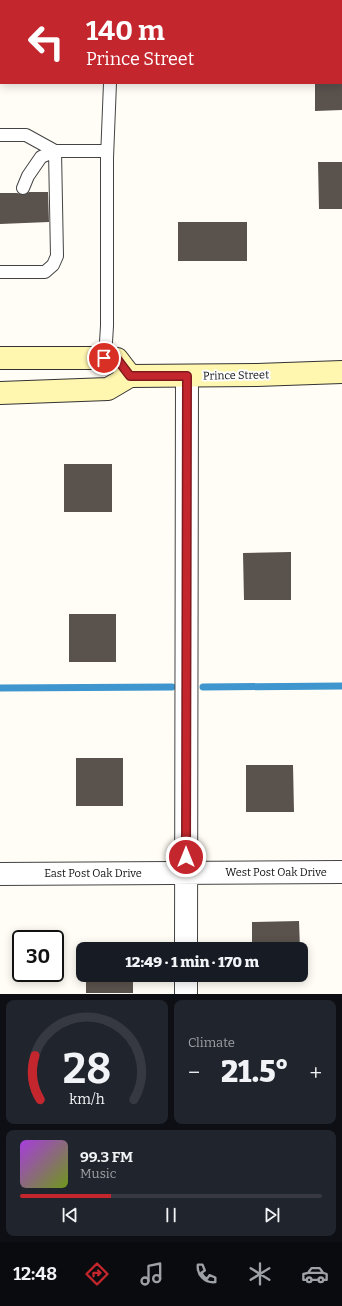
<!DOCTYPE html>
<html lang="en">
<head>
<meta charset="utf-8">
<style>
	body { margin:0; font-family:Bitter,serif; background:#20242c; color:#f1f3f6; height:100vh; display:flex; flex-direction:column; font-size:15px; white-space:nowrap }
	* { box-sizing:border-box; margin:0 }
	p { font-size:13px; color:#9ea1a6 }
	.icon { flex:none; width:22px; height:22px; fill:none; stroke:currentColor; stroke-width:2; stroke-linecap:round; stroke-linejoin:round }
	.map { position:relative; height:994px; overflow:hidden }
	.sheet { display:flex; flex-direction:column; gap:6px; padding:6px; background:#0d0f14; flex:1 }
	.sheet>* { flex:none }
	.guide { position:absolute; left:0px; top:0px; width:342px; height:84px; box-shadow:0 2px 10px #0003; background:#c4262e; color:#fff; overflow:hidden }
	.speed { position:absolute; left:12px; top:930px; display:flex; gap:8px; font-size:20px; font-weight:700; text-align:center }
	.speed>* { display:grid; place-content:center; width:52px; height:52px; border-radius:50%; background:#171b24; box-shadow:0 2px 10px #0003; line-height:1 }
	.speed .limit { border:2px solid #111; border-radius:6px; background:#fff; color:#111 }
	.pin { position:absolute; display:grid; place-items:center; width:34px; height:34px; color:#fff; margin:-17px; border:2px solid #fff; border-radius:50%; box-shadow:0 1px 4px #0007 }
	.me { position:absolute; width:44px; margin:-22px; rotate:0deg; stroke-linejoin:round; filter:drop-shadow(0 0 3px #0008) }
	.turn { display:flex; align-items:center; gap:14px; height:84px; padding:0 20px; font-size:18px }
	.turn .icon { width:52px; height:52px; stroke-width:2.5 }
	.turn b { display:block; font-size:28px; line-height:34px }
	.big { font-size:30px; font-weight:800; line-height:1.1 }
	.sheet .widget { flex:1; display:flex; flex-direction:column; justify-content:center; gap:6px; min-width:0; padding:0 14px; border-radius:8px; background:#20242c }
	.sheet .dial { align-items:center; gap:0 }
	.dial svg { height:104px; overflow:visible; fill:none; stroke:#363941; stroke-width:7; stroke-linecap:round; text-anchor:middle }
	.dial text { fill:#f1f3f6; stroke:none }
	.song { display:flex; align-items:center; gap:12px }
	.cover { width:48px; height:48px; border-radius:6px; background:linear-gradient(135deg,hsl(280 70% 55%),hsl(80 70% 35%)) }
	.played { height:4px; border-radius:2px; background:linear-gradient(90deg,#c4262e 30%,#363941 30%) }
	.keys { display:flex; justify-content:space-around; direction:ltr }
	.heat { display:flex; justify-content:space-between; align-items:center; font-size:22px; direction:ltr }
	.sheet .tiles { flex:1; display:grid; gap:6px; grid-template-columns:1fr 1fr }
	.widget:last-child { grid-column:span 2 }
	.trip { position:absolute; left:76px; top:942px; width:232px; height:40px; border-radius:8px; background:#171b24; box-shadow:0 2px 10px #0003; font-weight:800; line-height:40px; text-align:center }
	.dock { display:flex; height:64px; justify-content:space-around; align-items:center; background:#090b0e; color:#9ea1a6 }
	.dock .icon { width:28px; height:28px }
	.dock .on { color:#c4262e }
	.dock b { font-size:18px; color:#f1f3f6 }
	.map>svg:first-child { display:block }
	.lines { fill:none; stroke-linecap:round; stroke-linejoin:round }
	.stream { stroke:#3f96cf; stroke-width:7 }
	.building { fill:#5a524d }
	.lane-casing { stroke:#444; stroke-width:14 }
	.street-casing { stroke:#444; stroke-width:24 }
	.secondary-casing { stroke:#333; stroke-width:24 }
	.lane { stroke:#fff; stroke-width:12 }
	.street { stroke:#fff; stroke-width:22 }
	.secondary { stroke:#fff6b0; stroke-width:22 }
	.route-casing { stroke:#7f191e; stroke-width:10 }
	.route { stroke:#c4262e; stroke-width:7 }
	.labels { text-anchor:middle; stroke-width:4; stroke-linejoin:round; paint-order:stroke }
	.street-label { font-size:11px; fill:#111; stroke:#fff }
</style>
</head>
<body>
<div class="map">
<svg width="342" height="994" viewBox="0 0 342 994">
	<rect width="100%" height="100%" fill="#fffdf5"/>
	<g class="lines">
		<path class="stream" d="M203,687L342,686
			M0,688L172,687"/>
	</g>
	<path class="building" d="M315,83H342V110L315,111Z
		M318,162H342V209H319Z
		M29,192H48L49,222L0,224V193H17L24,195Z
		M178,222H247V261H178Z
		M64,464H112V512H64Z
		M291,552V600H244L243,553Z
		M69,614H116V662H69Z
		M76,758H123V806H76Z
		M246,765H293L294,812H246Z
		M299,921L300,949H252V922Z
		M86,945H133V949H86Z
		M86,975H133V993H86Z"/>
	<g class="lines">
		<defs>
			<path id="lane" d="M127,1V0
				M0,53H1
				M0,135H26L55,151
				M23,188L28,176L41,157L55,151H107
				M0,272H45L53,265L57,256L55,151
				M105,358L107,326V158L110,83"/>
			<path id="street" d="M0,874L342,872
				M186,949L187,376
				M186,975V994"/>
			<path id="secondary" d="M0,358H105L117,359L130,376
				M0,393L108,389L130,376L257,375L342,372"/>
		</defs>
		<use href="#lane" class="lane-casing"/>
		<use href="#street" class="street-casing"/>
		<use href="#secondary" class="secondary-casing"/>
		<use href="#lane" class="lane"/>
		<use href="#street" class="street"/>
		<use href="#secondary" class="secondary"/>
	</g>
	<g class="lines">
		<defs>
			<path id="route" d="M104,358L117,359L130,376H187L186,857"/>
		</defs>
		<use href="#route" class="route-casing"/>
		<use href="#route" class="route"/>
	</g>
	<g class="labels">
		<g class="street-label">
			<text transform="translate(236 375) rotate(-1)" y="4">Prince Street</text>
			<text x="276" y="876">West Post Oak Drive</text>
			<text x="93" y="877">East Post Oak Drive</text>
		</g>
	</g>
</svg>
<div class="speed"><div class="limit">30</div></div>
<div class="pin" style="left:104px;top:358px;background:#d93025"><svg class="icon" aria-label="arrive" viewBox="0 0 24 24"><path d="M6 21V4h12l-3 4 3 4H6"/></svg></div>
<svg class="me" style="left:186px;top:857px" viewBox="-20 -20 40 40"><circle r="17" fill="#c4262e" stroke="#fff" stroke-width="3"/><path d="M0-11L8 9 0 5-8 9z" fill="#fff"/></svg>
<div class="trip">12:49 · 1 min · 170 m</div>
<div class="guide">
<div class="turn"><svg class="icon" aria-label="left" viewBox="0 0 24 24"><path d="M17 20v-9H6M10 6l-5 5 5 5"/></svg><div><b>140 m</b>Prince Street</div></div>
</div>
</div>
<section class="sheet">
<div class="tiles">
<div class="widget dial"><svg viewBox="0 0 100 80">
<path d="M14 69A42 42 0 1 1 86 69"/>
<path d="M14 69A42 42 0 0 1 10 35" stroke="#c4262e"/>
<text x="50" y="56" font-size="32" font-weight="700">28</text>
<text x="50" y="72" font-size="11">km/h</text>
</svg></div>
<div class="widget"><p>Climate</p>
<div class="heat"><a>−</a><b class="big">21.5°</b><a>+</a></div>
</div>
<div class="widget">
<div class="song"><i class="cover"></i><div><b>99.3 FM</b><p>Music</p></div></div>
<div class="played"></div>
<div class="keys"><svg class="icon" aria-label="previous" viewBox="0 0 24 24"><path d="M18 5L8 12l10 7zM5 5v14"/></svg><svg class="icon" aria-label="pause" viewBox="0 0 24 24"><path d="M8 5v14M16 5v14"/></svg><svg class="icon" aria-label="next" viewBox="0 0 24 24"><path d="M6 5l10 7-10 7zM19 5v14"/></svg></div>
</div>
</div>
</section>
<nav class="dock">
<b>12:48</b>
<svg class="icon on" aria-label="directions" viewBox="0 0 24 24"><path d="M12 3l9 9-9 9-9-9zM9 14v-3h6M13 9l2 2-2 2"/></svg>
<svg class="icon" aria-label="music" viewBox="0 0 24 24"><path d="M9 18V5l10-2v13"/><circle cx="6" cy="18" r="3"/><circle cx="16" cy="16" r="3"/></svg>
<svg class="icon" aria-label="phone" viewBox="0 0 24 24"><path d="M5 4h4l2 5-3 2q2 4 5 5l2-3 5 2v4C11 20 4 13 5 4z"/></svg>
<svg class="icon" aria-label="climate" viewBox="0 0 24 24"><path d="M12 3v18M4 7l16 10M4 17L20 7"/></svg>
<svg class="icon" aria-label="car" viewBox="0 0 24 24"><path d="M5 17H2v-5l4-1 3-4h7l3 4 3 1v5h-3M9 17h6M6 11h13"/><circle cx="7" cy="17" r="2"/><circle cx="17" cy="17" r="2"/></svg>
</nav>
</body>
</html>
